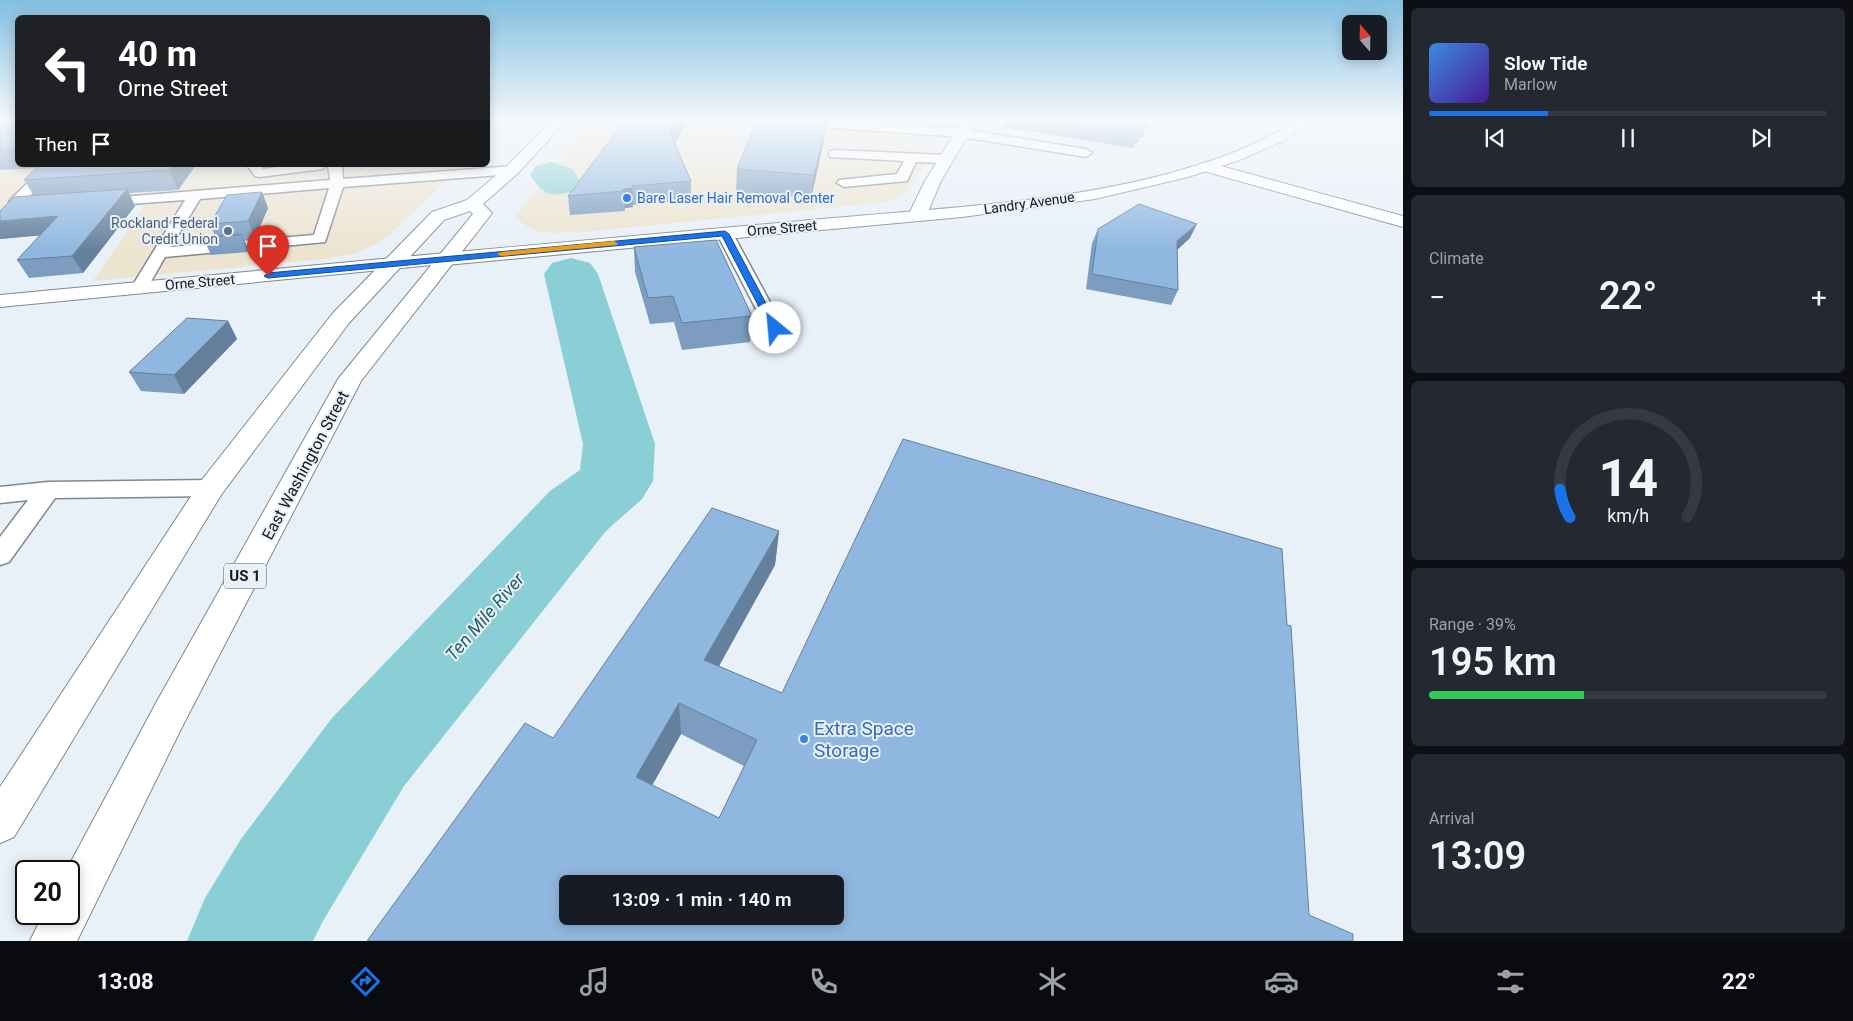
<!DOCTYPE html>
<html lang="en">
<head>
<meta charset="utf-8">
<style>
	body { margin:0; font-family:Roboto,sans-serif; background:#242831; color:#f1f3f6; height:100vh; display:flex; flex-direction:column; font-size:19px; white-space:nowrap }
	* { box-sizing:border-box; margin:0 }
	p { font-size:16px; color:#9ea1a6 }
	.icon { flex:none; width:28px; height:28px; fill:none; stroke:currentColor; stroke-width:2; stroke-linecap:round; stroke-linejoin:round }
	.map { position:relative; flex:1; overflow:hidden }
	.panel { display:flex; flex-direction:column; gap:8px; padding:8px; background:#0d0f14; width:450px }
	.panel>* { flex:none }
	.guide { position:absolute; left:15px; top:15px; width:475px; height:152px; border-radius:8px; box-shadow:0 2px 12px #0003; background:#202124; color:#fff; overflow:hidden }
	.needle { width:32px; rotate:340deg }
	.tools { position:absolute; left:1342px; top:15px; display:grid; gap:10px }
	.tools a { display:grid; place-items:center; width:45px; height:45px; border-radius:8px; background:#171b24; box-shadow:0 2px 12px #0003; font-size:25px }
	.speed { position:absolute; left:15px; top:860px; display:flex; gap:10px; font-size:25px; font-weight:700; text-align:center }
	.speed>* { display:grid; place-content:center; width:65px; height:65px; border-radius:50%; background:#171b24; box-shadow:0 2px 12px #0003; line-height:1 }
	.speed .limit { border:2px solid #111; border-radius:8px; background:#fff; color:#111 }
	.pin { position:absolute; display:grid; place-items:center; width:42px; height:42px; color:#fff; margin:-51px -21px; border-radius:50% 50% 50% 0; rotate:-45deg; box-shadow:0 0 5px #0007 }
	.pin .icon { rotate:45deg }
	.me { position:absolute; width:55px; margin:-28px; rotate:332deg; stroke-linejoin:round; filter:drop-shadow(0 0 4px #0008) }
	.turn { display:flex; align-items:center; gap:18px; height:105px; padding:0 20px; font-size:22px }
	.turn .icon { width:65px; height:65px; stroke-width:2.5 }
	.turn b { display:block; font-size:35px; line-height:42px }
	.then { display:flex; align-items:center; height:48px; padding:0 20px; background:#0003; gap:10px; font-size:19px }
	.big { font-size:38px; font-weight:600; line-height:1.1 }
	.panel .tile { flex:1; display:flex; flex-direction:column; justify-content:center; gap:8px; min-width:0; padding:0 18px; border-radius:8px; background:#242831 }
	.panel .dial { align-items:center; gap:0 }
	.dial svg { height:130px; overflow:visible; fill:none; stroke:#363941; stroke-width:7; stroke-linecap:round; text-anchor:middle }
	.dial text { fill:#f1f3f6; stroke:none }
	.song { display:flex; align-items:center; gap:15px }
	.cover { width:60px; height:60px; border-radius:8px; background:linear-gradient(135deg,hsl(210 70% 55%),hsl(260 70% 35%)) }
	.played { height:5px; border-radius:2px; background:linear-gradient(90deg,#1a73e8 30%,#363941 30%) }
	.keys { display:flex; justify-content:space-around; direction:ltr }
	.heat { display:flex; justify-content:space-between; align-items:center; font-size:28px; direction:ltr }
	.charge { height:8px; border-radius:4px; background:linear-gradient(90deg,#34c759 39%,#363941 0) }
	.trip { position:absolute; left:559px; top:875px; width:285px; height:50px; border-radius:8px; background:#171b24; box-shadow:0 2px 12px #0003; font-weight:600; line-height:50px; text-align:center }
	.tab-bar { display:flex; height:80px; justify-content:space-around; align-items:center; background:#090b0e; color:#9ea1a6 }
	.tab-bar .icon { width:35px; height:35px }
	.tab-bar .selected { color:#1a73e8 }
	.tab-bar b { font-size:22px; color:#f1f3f6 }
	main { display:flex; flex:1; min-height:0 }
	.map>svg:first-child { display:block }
	.commercial { fill:#ede4cf }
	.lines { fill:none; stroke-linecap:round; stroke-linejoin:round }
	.river { fill:#89cfd5; fill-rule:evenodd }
	.service-casing { stroke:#81888f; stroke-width:3 }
	.minor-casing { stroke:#81888f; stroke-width:2 }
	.tertiary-casing { stroke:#81888f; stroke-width:2 }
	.primary-casing { stroke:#81888f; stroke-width:2 }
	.service { fill:#fff; fill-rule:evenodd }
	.minor { fill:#fff; fill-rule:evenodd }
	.tertiary { fill:#fff; fill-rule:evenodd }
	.primary { fill:#fff; fill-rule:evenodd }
	.wall { fill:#7c9dc0; fill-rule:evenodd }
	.shaded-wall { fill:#65809c }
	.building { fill:#90b7df; stroke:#65809c; fill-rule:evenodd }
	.route { fill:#1a73e8; stroke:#114b97 }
	.slow { fill:#f59e0b }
	.shop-dot { fill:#3f7fe0; stroke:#e8f0f8; stroke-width:2 }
	.service-dot { fill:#5c6f8a; stroke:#e8f0f8; stroke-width:2 }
	.labels { text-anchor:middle; stroke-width:4; stroke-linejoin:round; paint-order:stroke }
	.far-shop-label { font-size:14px; fill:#366cbe; stroke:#e8f0f8; text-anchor:start }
	.far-street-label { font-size:14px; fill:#15181b; stroke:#e8f0f8 }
	.far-service-label { font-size:14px; fill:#4e5e75; stroke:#e8f0f8; text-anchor:end }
	.shield { fill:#e8f0f8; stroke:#54595d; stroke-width:1 }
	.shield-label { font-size:15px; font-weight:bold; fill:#15181b }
	.street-label { font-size:16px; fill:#15181b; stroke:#e8f0f8 }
	.water-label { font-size:18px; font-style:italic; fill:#256065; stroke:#e8f0f8 }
	.near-shop-label { font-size:19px; fill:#366cbe; stroke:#e8f0f8; text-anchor:start }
</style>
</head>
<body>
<main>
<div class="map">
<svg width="1403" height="941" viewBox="0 0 1403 941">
	<rect width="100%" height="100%" fill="#e8f0f8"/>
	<path class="commercial" d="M593,120H954L907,190L899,196L888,202L583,232L550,233L537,231L523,224L515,216Z
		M17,156L18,165H464L390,234L378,243L356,253L325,259L93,281L145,205L0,216V172Z"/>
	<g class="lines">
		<path class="river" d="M552,162L573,169L580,182L574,191C549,198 544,195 530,175L536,166Z
			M571,258L590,263L598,274L655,444L653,481L642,499L606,531L404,786L323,921L313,941H187L205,898L241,839L332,718L550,491L580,470L583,444L544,274L552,263Z"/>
		<defs>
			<path id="service" d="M773,120H822L962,129L1086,149L1092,153L1086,157L962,137L779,124Z
				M835,150L946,155L952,159L946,163L916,162L907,181L844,187L837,183L839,180L897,174L904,161L830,157L829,154L830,151Z
				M46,165H60L25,201L28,203L42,204L44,207L42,210C29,213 18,213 9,202L11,199Z
				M247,165H261L263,169L291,165H342L343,179L512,166L519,170L512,174L343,187L325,242L165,257L145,292H133L131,288L185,200L102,206L97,205L95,202L97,199L330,180L328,165L322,169L260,177L255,176ZM329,188L314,235L171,247L200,199Z
				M725,229L730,231L733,234L784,328L781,332L775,333L769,332L766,328L717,234L720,231Z
				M211,480L219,482L223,488L219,494L211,496L55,498L9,562L0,565V537L28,500L0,503V487L48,482Z"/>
			<path id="minor" d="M963,120H977L941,181L926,216L923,220L917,221L911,220L908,216L925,181Z
				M1206,162L1403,216V227L1200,170L1198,167L1200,164Z
				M446,253L453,255L456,259L453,263L0,307V295Z"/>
			<path id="tertiary" d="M1298,120H1314L1283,141L1237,161L1188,177L1095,199L962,217L446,265L439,263L436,259L439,255L446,253C575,241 704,230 833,218C976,205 1175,198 1298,120Z"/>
			<path id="primary" d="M552,120H567L518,173L483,204L492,213L489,217L361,381L182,727L77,941H30L43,914H69V871H66L156,703L338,379L473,214L470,211L444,220L349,323L221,495L14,837L0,843V787L201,481L333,313L432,212L467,200L506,167Z"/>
		</defs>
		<use href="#service" class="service-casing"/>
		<use href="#minor" class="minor-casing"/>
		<use href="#tertiary" class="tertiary-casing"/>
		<use href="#primary" class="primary-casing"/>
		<use href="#service" class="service"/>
		<use href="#minor" class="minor"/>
		<use href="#tertiary" class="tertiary"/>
		<use href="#primary" class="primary"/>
	</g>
	<path class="wall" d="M0,120H18V165H196L178,190L129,193L135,206L83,273L29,278L17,260L40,235L0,239V211L34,196L24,180L37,168L0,170Z
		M1005,120H1149L1142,138L1140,137L1138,143H1135L1133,148L1003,127Z
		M675,143L691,181V200L633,205V207L625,208V211L570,215L568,196Z
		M823,145L811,198L736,192L737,169Z
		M262,192L268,208L255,238L244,239L249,251L248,252L211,255L203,237L215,236L210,224Z
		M1098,229L1190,238L1177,250L1178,290L1171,305L1086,289L1092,243Z
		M634,247L752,316L750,342L682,350L674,322L650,324L635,272Z
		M228,321L237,339L184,394L141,391L129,372Z
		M779,531L775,565L719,666L782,693L1287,625L367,941L553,738ZM681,734L744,766L719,818L652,785Z"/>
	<path class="shaded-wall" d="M678,120H689L671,150L670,133Z
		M826,124L823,145L811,198L814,175Z
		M173,165H196L178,190L169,170Z
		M632,188L633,207L625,208L623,189Z
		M127,189L135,206L83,273L72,256Z
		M262,192L268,208L255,238L248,221Z
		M58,216L68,233L0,239V221Z
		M1197,224L1190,238L1170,256L1177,241Z
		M241,234L249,251L248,252L241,235Z
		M228,321L237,339L184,394L174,375Z
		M779,531L775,565L704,693V660Z
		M679,703L681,734L640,807L636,777Z"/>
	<path class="building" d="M0,120H18V149L0,150Z
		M625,120H678L670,133L691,181L632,186V188L623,189V191L568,196Z
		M757,120L826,124L814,175L737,169Z
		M1027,120H1149L1147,127L1143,126L1142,132L1138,131L1137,136Z
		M40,165H173L169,170L24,180Z
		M127,189L72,256L17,260L58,216L0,221V211L14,197Z
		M262,192L248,221L210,224L227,195Z
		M1139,204L1197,224L1177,241L1178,290L1092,274L1098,229Z
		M241,234V235L203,237Z
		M716,240L752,316L682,323L673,296L648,298L634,247Z
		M187,318L228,321L174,375L129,372Z
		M903,439L1282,549L1287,625L1291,626L1309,915L1353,934V941H367L525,723L553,738L712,508L779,531L704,660L782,693ZM679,703L757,740L719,818L636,777ZM568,884H835V916H568Z"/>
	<linearGradient id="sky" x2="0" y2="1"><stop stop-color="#82bfe0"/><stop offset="0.48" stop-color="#f5f8fc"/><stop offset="1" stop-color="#f5f8fc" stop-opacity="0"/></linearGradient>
	<rect width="1403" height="251" fill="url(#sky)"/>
	<path class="route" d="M725,231L729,234L779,328L778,330H771L770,328L722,236L268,278L264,276L268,273Z"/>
	<path class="slow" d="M614,241L618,244L616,245L501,256L497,254L501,252Z"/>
	<g class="shop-dot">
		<circle cx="627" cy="198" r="5"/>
		<circle cx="804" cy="739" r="5"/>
	</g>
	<circle class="service-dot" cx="228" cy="231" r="5"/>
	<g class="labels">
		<g class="far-shop-label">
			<text x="637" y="203">Bare Laser Hair Removal Center</text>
		</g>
		<g class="far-street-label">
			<text transform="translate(1029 203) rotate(-8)" y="5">Landry Avenue</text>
			<text transform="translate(782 228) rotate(-5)" y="5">Orne Street</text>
			<text transform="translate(200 282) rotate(-5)" y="5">Orne Street</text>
		</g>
		<g class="far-service-label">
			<text x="218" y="228">Rockland Federal<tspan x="218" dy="16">Credit Union</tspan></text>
		</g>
		<rect class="shield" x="224" y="563.5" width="42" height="25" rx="4"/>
		<g class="shield-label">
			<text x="245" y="581">US 1</text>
		</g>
		<g class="street-label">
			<text transform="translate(305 465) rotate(-62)" y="6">East Washington Street</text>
		</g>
		<g class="water-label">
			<text transform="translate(485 617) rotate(-49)" y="6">Ten Mile River</text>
		</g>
		<g class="near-shop-label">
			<text x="814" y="735">Extra Space<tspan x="814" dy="22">Storage</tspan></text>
		</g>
	</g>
</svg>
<div class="tools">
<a><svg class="needle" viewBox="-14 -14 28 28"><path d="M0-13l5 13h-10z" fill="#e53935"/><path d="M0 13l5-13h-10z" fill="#9ea1a6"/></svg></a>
</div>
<div class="speed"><div class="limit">20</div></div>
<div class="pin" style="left:268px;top:276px;background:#d93025"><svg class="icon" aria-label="arrive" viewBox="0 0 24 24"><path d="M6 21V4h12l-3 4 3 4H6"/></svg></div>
<svg class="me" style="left:775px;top:328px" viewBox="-20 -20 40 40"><circle r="19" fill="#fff"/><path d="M0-13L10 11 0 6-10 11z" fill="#1a73e8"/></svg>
<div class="trip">13:09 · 1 min · 140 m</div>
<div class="guide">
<div class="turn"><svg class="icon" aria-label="left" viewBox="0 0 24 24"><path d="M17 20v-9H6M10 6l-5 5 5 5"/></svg><div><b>40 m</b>Orne Street</div></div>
<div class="then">Then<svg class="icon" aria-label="arrive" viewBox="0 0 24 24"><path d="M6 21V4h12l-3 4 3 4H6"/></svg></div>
</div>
</div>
<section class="panel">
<div class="tile">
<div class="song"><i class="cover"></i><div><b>Slow Tide</b><p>Marlow</p></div></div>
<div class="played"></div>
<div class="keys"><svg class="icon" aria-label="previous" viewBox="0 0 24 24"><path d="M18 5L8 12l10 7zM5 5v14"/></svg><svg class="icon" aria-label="pause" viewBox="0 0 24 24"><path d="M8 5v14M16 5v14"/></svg><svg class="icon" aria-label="next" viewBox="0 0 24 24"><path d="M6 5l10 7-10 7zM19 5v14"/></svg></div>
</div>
<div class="tile"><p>Climate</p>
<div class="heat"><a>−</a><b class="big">22°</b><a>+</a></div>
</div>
<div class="tile dial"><svg viewBox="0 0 100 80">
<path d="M14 69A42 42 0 1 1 86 69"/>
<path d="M14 69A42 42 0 0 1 8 52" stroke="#1a73e8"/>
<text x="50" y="56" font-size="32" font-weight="700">14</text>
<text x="50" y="72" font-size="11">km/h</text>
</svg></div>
<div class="tile"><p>Range · 39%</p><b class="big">195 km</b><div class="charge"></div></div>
<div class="tile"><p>Arrival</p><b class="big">13:09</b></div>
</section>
</main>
<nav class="tab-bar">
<b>13:08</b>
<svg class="icon selected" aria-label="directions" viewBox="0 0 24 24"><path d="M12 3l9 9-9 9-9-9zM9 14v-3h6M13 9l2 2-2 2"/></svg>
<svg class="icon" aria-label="music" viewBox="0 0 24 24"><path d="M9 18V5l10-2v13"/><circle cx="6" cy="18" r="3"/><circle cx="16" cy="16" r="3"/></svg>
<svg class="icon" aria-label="phone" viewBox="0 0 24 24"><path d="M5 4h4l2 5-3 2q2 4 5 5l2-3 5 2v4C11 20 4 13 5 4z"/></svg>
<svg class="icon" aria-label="climate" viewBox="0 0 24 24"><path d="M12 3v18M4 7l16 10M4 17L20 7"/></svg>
<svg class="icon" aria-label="car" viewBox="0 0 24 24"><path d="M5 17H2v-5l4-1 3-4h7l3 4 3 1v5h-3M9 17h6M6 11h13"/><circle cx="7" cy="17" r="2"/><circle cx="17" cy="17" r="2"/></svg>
<svg class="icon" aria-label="filters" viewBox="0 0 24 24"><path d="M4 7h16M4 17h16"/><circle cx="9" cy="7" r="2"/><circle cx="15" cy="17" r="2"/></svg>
<b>22°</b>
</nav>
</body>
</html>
